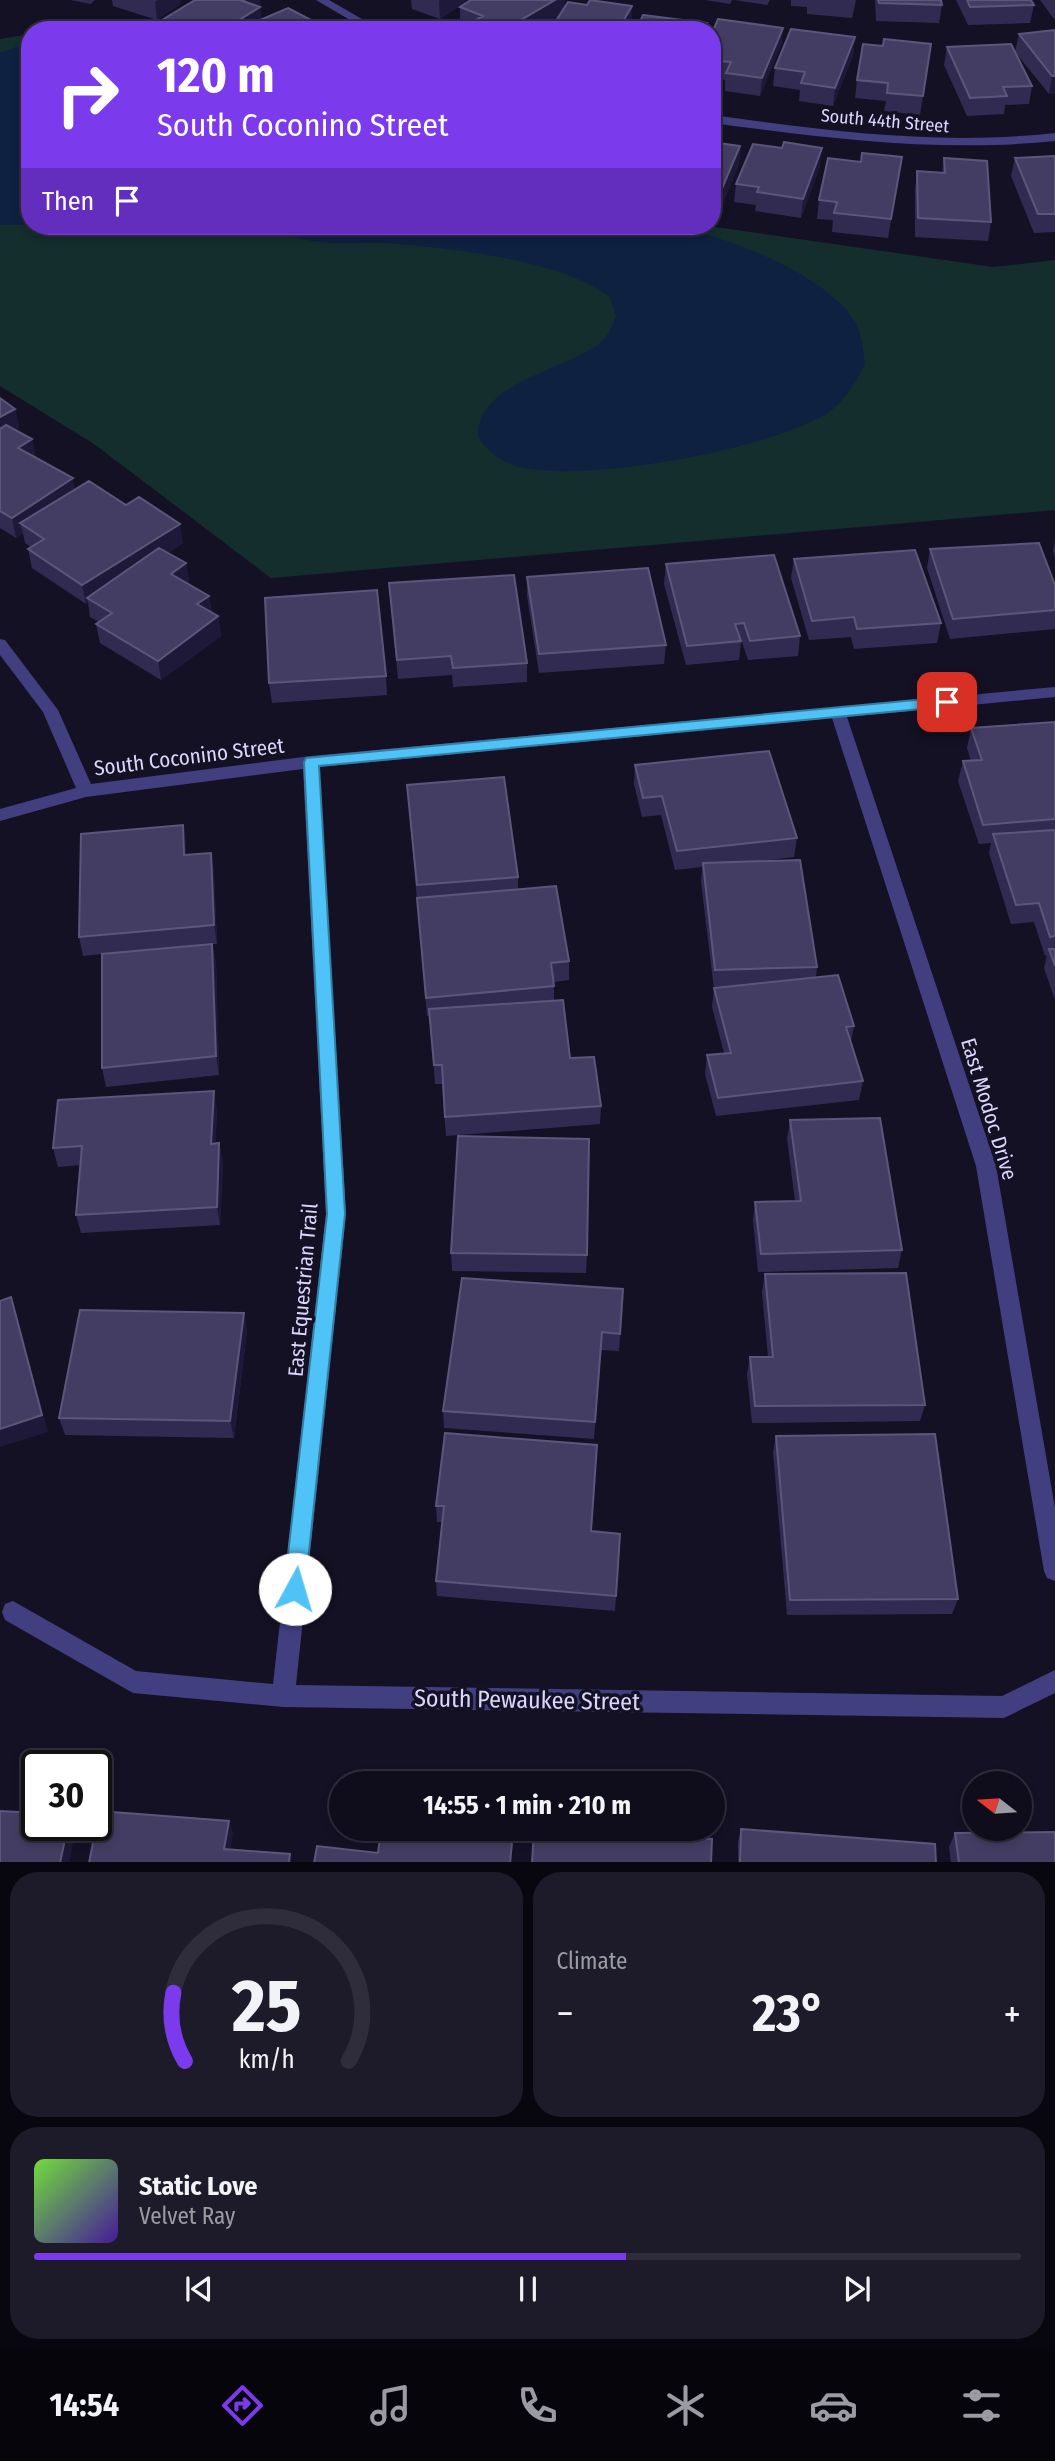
<!DOCTYPE html>
<html lang="en">
<head>
<meta charset="utf-8">
<style>
	body { margin:0; font-family:"Fira Sans Condensed",sans-serif; background:#1d1b29; color:#f1f3f6; height:100vh; display:flex; flex-direction:column; font-size:26px; white-space:nowrap }
	* { box-sizing:border-box; margin:0 }
	p { font-size:23px; color:#9b9ca3 }
	.icon { flex:none; width:38px; height:38px; fill:none; stroke:currentColor; stroke-width:2; stroke-linecap:round; stroke-linejoin:round }
	.map { position:relative; height:1862px; overflow:hidden }
	.sheet { display:flex; flex-direction:column; gap:10px; padding:10px; background:#08070f; flex:1 }
	.sheet>* { flex:none }
	.top-card { position:absolute; left:21px; top:21px; width:700px; height:214px; border-radius:28px; box-shadow:0 4px 10px #0003,0 0 0 2px #2f2d3b; background:#7c3aed; color:#fff; overflow:hidden }
	.needle { width:46px; rotate:287deg }
	.controls { position:absolute; left:962px; top:1771px; display:grid; gap:14px }
	.controls a { display:grid; place-items:center; width:70px; height:70px; border-radius:50%; background:#0f0d1c; box-shadow:0 4px 10px #0003,0 0 0 2px #2f2d3b; font-size:35px }
	.speed { position:absolute; left:21px; top:1750px; display:flex; gap:14px; font-size:35px; font-weight:700; text-align:center }
	.speed>* { display:grid; place-content:center; width:91px; height:91px; border-radius:50%; background:#0f0d1c; box-shadow:0 4px 10px #0003,0 0 0 2px #2f2d3b; line-height:1 }
	.speed .limit { border:4px solid #111; border-radius:10px; background:#fff; color:#111 }
	.pin { position:absolute; display:grid; place-items:center; width:60px; height:60px; color:#fff; margin:-30px; border-radius:14px; box-shadow:0 4px 10px #0006 }
	.me { position:absolute; width:77px; margin:-38px; rotate:6deg; stroke-linejoin:round; filter:drop-shadow(0 0 5px #0008) }
	.turn { display:flex; align-items:center; gap:24px; height:147px; padding:0 21px; font-size:32px }
	.turn .icon { width:91px; height:91px; stroke-width:2.5 }
	.turn b { display:block; font-size:49px; line-height:60px }
	.then { display:flex; align-items:center; height:66px; padding:0 21px; background:#0003; gap:14px; font-size:26px }
	.big { font-size:52px; font-weight:700; line-height:1.1 }
	.sheet .widget { flex:1; display:flex; flex-direction:column; justify-content:center; gap:10px; min-width:0; padding:0 24px; border-radius:28px; background:#1d1b29 }
	.sheet .dial { align-items:center; gap:0 }
	.dial svg { height:182px; overflow:visible; fill:none; stroke:#2f2d3b; stroke-width:7; stroke-linecap:round; text-anchor:middle }
	.dial text { fill:#f1f3f6; stroke:none }
	.song { display:flex; align-items:center; gap:21px }
	.cover { width:84px; height:84px; border-radius:10px; background:linear-gradient(135deg,hsl(100 70% 55%),hsl(260 70% 35%)) }
	.played { height:7px; border-radius:4px; background:linear-gradient(90deg,#7c3aed 60%,#2f2d3b 60%) }
	.keys { display:flex; justify-content:space-around; direction:ltr }
	.heat { display:flex; justify-content:space-between; align-items:center; font-size:38px; direction:ltr }
	.sheet .tiles { flex:1; display:grid; gap:10px; grid-template-columns:1fr 1fr }
	.widget:last-child { grid-column:span 2 }
	.trip { position:absolute; left:329px; top:1771px; width:396px; height:70px; border-radius:35px; background:#0f0d1c; box-shadow:0 4px 10px #0003,0 0 0 2px #2f2d3b; font-weight:700; line-height:70px; text-align:center }
	.tab-bar { display:flex; height:112px; justify-content:space-around; align-items:center; background:#06050b; color:#9b9ca3 }
	.tab-bar .icon { width:49px; height:49px }
	.tab-bar .on { color:#7c3aed }
	.tab-bar b { font-size:32px; color:#f1f3f6 }
	.map>svg:first-child { display:block }
	.green { fill:#142e2d }
	.water { fill:#0e2141 }
	.lines { fill:none; stroke-linecap:round; stroke-linejoin:round }
	.minor { fill:#413f80; fill-rule:evenodd }
	.wall { fill:#322b51 }
	.shaded-wall { fill:#1e1938 }
	.building { fill:#443d63; stroke:#5c567b; stroke-width:2 }
	.route { fill:#4fc3f7; stroke:#337fa1; stroke-width:2 }
	.labels { text-anchor:middle; stroke-width:7; stroke-linejoin:round; paint-order:stroke }
	.far-street-label { font-size:18px; fill:#dbd7fc; stroke:#141125 }
	.street-label { font-size:21px; fill:#dbd7fc; stroke:#141125 }
	.near-street-label { font-size:24px; fill:#dbd7fc; stroke:#141125 }
</style>
</head>
<body>
<div class="map">
<svg width="1055" height="1863" viewBox="0 0 1055 1863">
	<rect width="100%" height="100%" fill="#141125"/>
	<path class="green" d="M30,34V226H709L993,267L1055,260V510L271,578L94,444L0,386V39Z"/>
	<path class="water" d="M30,42V225H0V53Z
		M258,226H674C726,237 827,274 855,322C862,334 863,350 865,364C855,383 845,402 826,414C767,450 586,483 519,467C502,463 486,451 478,436C477,380 572,370 603,340C609,334 613,324 616,316L609,296C559,259 448,248 385,243C367,242 349,244 332,243C307,242 281,234 258,226Z"/>
	<g class="lines">
		<path class="minor" d="M316,0H329L381,30H367Z
			M712,115C827,131 939,146 1055,133V141C939,153 827,138 712,123Z
			M0,639L5,640L58,710L91,784L311,756L1055,687V697L847,717L996,1166L1055,1508V1581L1047,1578L1044,1571L976,1166L832,718L319,767L346,1214L296,1685L1002,1696L1055,1670V1693L1004,1718L283,1707L133,1693L5,1620L2,1612L5,1604L13,1601L136,1671L273,1684L326,1214L303,769L86,797L0,821V809L76,788L43,712L0,655Z"/>
	</g>
	<path class="wall" d="M70,0H95L91,4Z
		M112,0H182L180,1V4L157,20L113,6Z
		M195,0H260L261,19L311,28L315,30H163L162,20Z
		M411,0H468L440,19L412,9Z
		M705,0H732L730,4Z
		M734,0H770L767,5Z
		M791,0H856L852,18L807,14V7L791,6Z
		M875,0H941L942,5L939,23L876,21Z
		M956,0H1031L1034,5L1030,23L968,25Z
		M1040,0H1055V19H1054Z
		M587,5L632,6V23L560,15L535,30H472L460,24V7L565,6Z
		M783,28L781,45L760,96L725,91V80L712,78V33Z
		M1055,30V93L1049,94L1015,52L1019,34Z
		M855,37L853,55L833,106L799,101L800,90L773,86L775,68Z
		M931,44L920,115L884,111L886,101L855,98L857,80L883,46Z
		M947,47L1032,86L1029,104L1005,105L1004,114L967,116L944,65Z
		M712,142L740,146L739,164L720,210L712,209Z
		M1055,156V232L1034,233L1011,176L1015,158Z
		M944,158L991,222L988,241L915,237V190L917,171L942,173Z
		M820,166L801,218L755,211L756,205L734,202L736,184Z
		M899,175L888,238L832,232L833,220L817,219L819,200Z
		M0,398L15,409L19,428L15,430L32,439L36,458L75,490L183,543L168,553L186,563L189,582L188,583L209,596L212,613L218,616L221,636L161,680L100,643L96,624L99,622L90,617L88,603L86,604L32,568L28,549L31,547L25,543L23,533L16,538L0,528Z
		M1055,541V558L1053,551Z
		M930,549L1055,585V629L950,639L927,568Z
		M794,559L941,623L937,643L854,649L851,637L809,640L791,578Z
		M666,564L800,636L798,656L748,660L742,642H741L739,660L686,665L664,584Z
		M527,577L666,645L664,664L539,673L527,596Z
		M389,583L527,663V682L453,687L452,675L398,679Z
		M386,676L387,695L272,703L269,683Z
		M1055,722V1000L1044,968L1047,955L1045,956L1034,922L1011,924L989,853L991,843L979,844L958,781L963,761H971L967,748L971,728Z
		M635,765L797,838L794,857L753,862L817,967L816,977L854,1026L851,1042L863,1081L859,1100L716,1116L705,1074L707,1055L724,1053L712,1007L714,989L701,882L702,867L675,870L661,815L642,817L634,784Z
		M407,785L518,877V889L569,961V980L554,982V1000L570,1058L601,1106L600,1124L446,1136L442,1084H435L430,1016H427Z
		M183,825L186,844V855L211,853L214,872L217,944H212L216,962L219,1075L106,1087L102,1068V954L83,956L79,937Z
		M217,1110L215,1144L219,1143L223,1162L220,1225L81,1233L76,1215L80,1165L58,1167L53,1148Z
		M790,1120L902,1250L898,1268L758,1272L753,1220L755,1202L795,1201L787,1139Z
		M451,1253L587,1255L586,1273L452,1271Z
		M765,1274L925,1405L920,1421L752,1423L747,1374L750,1357H768L762,1292Z
		M623,1289L619,1351L601,1350L594,1439L444,1428L443,1411Z
		M244,1313L247,1331L234,1438L65,1435L59,1418Z
		M445,1433L591,1531L616,1596L615,1611L437,1596L436,1581L443,1522H437L436,1506Z
		M776,1436L958,1599L952,1614L787,1615L773,1452Z
		M741,1829L936,1863H738V1842Z
		M955,1833L1055,1863H951L949,1847Z"/>
	<path class="shaded-wall" d="M158,0H182L180,1V4L157,20L155,2Z
		M245,0H260L262,25L253,30H223Z
		M440,0H468L440,19L439,1Z
		M555,0H565V12L535,30H504Z
		M632,6V23L628,30H618Z
		M311,20L312,30L302,23Z
		M783,28L781,45L760,96L762,78Z
		M855,37L853,55L833,106L835,88Z
		M1052,76H1055V93L1049,94Z
		M740,146L739,164L720,210L721,191Z
		M822,148L820,166L801,218L803,199Z
		M15,409L19,428L0,438V417Z
		M32,439L36,458L18,448Z
		M73,478L76,497L20,523L23,533L16,538L12,518Z
		M180,524L183,543L92,601L87,598L88,603L86,604L82,585Z
		M186,563L189,582L174,593L171,574Z
		M209,596L212,615L197,604Z
		M218,616L221,636L161,680L158,661Z
		M183,825L186,844L187,874L184,855Z
		M211,853L214,872L217,944L214,925Z
		M212,944L216,962L219,1075L216,1056Z
		M214,1091L217,1110L215,1162L211,1144Z
		M219,1143L223,1162L220,1225L217,1207Z
		M11,1297L17,1315L48,1432L0,1447V1429Z
		M244,1313L247,1331L234,1438L230,1421Z
		M229,1821L233,1834L228,1862L224,1849Z
		M68,1825H75L76,1828L69,1863H60Z
		M513,1832V1846L511,1863H510Z"/>
	<path class="building" d="M195,0H245L243,1L260,7L223,30H189L162,20Z
		M471,0H555L504,30H492L472,22L483,16L460,7Z
		M590,0L632,6L618,30H550L568,2L587,5Z
		M878,0H941L942,5L879,3Z
		M967,0H1031L1034,5L970,7Z
		M288,8L311,20L302,23L315,30H237Z
		M643,15L707,23L704,30H636Z
		M718,19L783,28L762,78L726,73L731,62L712,60V33Z
		M791,29L855,37L835,88L801,83L805,72L775,68Z
		M1055,30V76H1052L1019,34Z
		M884,39L931,44L923,96L887,93L888,83L857,80L863,44L883,46Z
		M1011,44L1032,86L1003,87L1007,96L970,98L947,47Z
		M712,142L740,146L721,191L712,190Z
		M784,142L822,148L803,199L757,192L759,187L736,184L753,144L782,148Z
		M862,153L902,157L891,219L834,213L837,202L819,200L828,158L861,162Z
		M1055,156V214H1038L1015,158Z
		M944,158L987,161L991,222L918,218L917,171L945,173Z
		M0,398L15,409L0,417Z
		M6,425L32,439L18,448L73,478L12,518L0,511V429Z
		M89,481L126,505L139,497L180,524L82,585L28,549L44,539L20,523Z
		M1039,543L1055,585V610L953,619L930,549Z
		M159,548L186,563L171,574L209,596L197,604L218,616L158,661L96,624L112,613L87,598Z
		M915,550L941,623L857,629L854,617L812,621L794,559Z
		M774,555L800,636L750,641L744,623L735,624L741,641L687,646L666,564Z
		M648,568L666,645L539,654L527,577Z
		M514,575L527,663L453,668L451,656L397,660L389,583Z
		M377,590L386,676L269,683L265,598Z
		M1055,722V819L983,825L963,761L982,760L971,728Z
		M769,751L797,838L677,851L662,796L643,798L635,765Z
		M504,777L518,877L417,885L407,785Z
		M183,825L184,855L211,853L214,925L79,937L81,834Z
		M1055,830V936L1050,937L1039,903L1016,905L993,834Z
		M800,860L817,967L715,970L703,863Z
		M556,886L569,961L551,963L554,986L426,998L417,898Z
		M212,944L216,1056L102,1068V954Z
		M1049,949H1055V966Z
		M838,975L854,1026L846,1027L863,1081L718,1098L707,1055L731,1053L714,988Z
		M563,1000L570,1058L594,1057L601,1106L445,1117L442,1065H434L429,1009Z
		M214,1091L211,1144L219,1143L217,1207L76,1215L82,1146L53,1148L58,1100Z
		M880,1118L902,1250L761,1254L755,1202L801,1201L790,1120Z
		M458,1136L589,1139L587,1255L451,1253Z
		M906,1273L925,1405L755,1406L750,1357H773L765,1274Z
		M462,1278L623,1289L620,1334L602,1332L595,1422L443,1411Z
		M11,1297L42,1415L0,1429V1301Z
		M80,1310L244,1313L230,1421L59,1418Z
		M445,1433L597,1445L591,1531L620,1534L616,1596L436,1581L444,1506H436Z
		M935,1434L958,1599L790,1600L776,1436Z
		M0,1811L37,1813V1825H68L60,1863H0Z
		M99,1811L229,1821L224,1849L290,1854L289,1863H89Z
		M381,1829H479L513,1832L510,1863H314L317,1846L378,1853Z
		M534,1829H578L712,1839L711,1863H532Z
		M741,1829L935,1844L936,1863H740Z
		M1055,1832V1863H959L955,1833Z"/>
	<path class="route" d="M947,697L952,699L954,702L952,706L319,766L345,1214L305,1589L302,1595L295,1598L287,1595L284,1589L327,1214L304,762L306,758Z"/>
	<g class="labels">
		<g class="far-street-label">
			<text transform="translate(885 121) rotate(5)" y="6">South 44th Street</text>
		</g>
		<g class="street-label">
			<text transform="translate(189 757) rotate(-7)" y="7">South Coconino Street</text>
			<text transform="translate(989 1109) rotate(73)" y="7">East Modoc Drive</text>
			<text transform="translate(303 1290) rotate(-85)" y="7">East Equestrian Trail</text>
		</g>
		<g class="near-street-label">
			<text transform="translate(527 1700) rotate(1)" y="8">South Pewaukee Street</text>
		</g>
	</g>
</svg>
<div class="controls">
<a><svg class="needle" viewBox="-14 -14 28 28"><path d="M0-13l5 13h-10z" fill="#e53935"/><path d="M0 13l5-13h-10z" fill="#9b9ca3"/></svg></a>
</div>
<div class="speed"><div class="limit">30</div></div>
<div class="pin" style="left:947px;top:702px;background:#d93025"><svg class="icon" aria-label="arrive" viewBox="0 0 24 24"><path d="M6 21V4h12l-3 4 3 4H6"/></svg></div>
<svg class="me" style="left:295px;top:1589px" viewBox="-20 -20 40 40"><circle r="19" fill="#fff"/><path d="M0-13L10 11 0 6-10 11z" fill="#4fc3f7"/></svg>
<div class="trip">14:55 · 1 min · 210 m</div>
<div class="top-card">
<div class="turn"><svg class="icon" aria-label="right" viewBox="0 0 24 24"><path d="M7 20v-9h11M14 6l5 5-5 5"/></svg><div><b>120 m</b>South Coconino Street</div></div>
<div class="then">Then<svg class="icon" aria-label="arrive" viewBox="0 0 24 24"><path d="M6 21V4h12l-3 4 3 4H6"/></svg></div>
</div>
</div>
<section class="sheet">
<div class="tiles">
<div class="widget dial"><svg viewBox="0 0 100 80">
<path d="M14 69A42 42 0 1 1 86 69"/>
<path d="M14 69A42 42 0 0 1 9 39" stroke="#7c3aed"/>
<text x="50" y="56" font-size="32" font-weight="700">25</text>
<text x="50" y="72" font-size="11">km/h</text>
</svg></div>
<div class="widget"><p>Climate</p>
<div class="heat"><a>−</a><b class="big">23°</b><a>+</a></div>
</div>
<div class="widget">
<div class="song"><i class="cover"></i><div><b>Static Love</b><p>Velvet Ray</p></div></div>
<div class="played"></div>
<div class="keys"><svg class="icon" aria-label="previous" viewBox="0 0 24 24"><path d="M18 5L8 12l10 7zM5 5v14"/></svg><svg class="icon" aria-label="pause" viewBox="0 0 24 24"><path d="M8 5v14M16 5v14"/></svg><svg class="icon" aria-label="next" viewBox="0 0 24 24"><path d="M6 5l10 7-10 7zM19 5v14"/></svg></div>
</div>
</div>
</section>
<nav class="tab-bar">
<b>14:54</b>
<svg class="icon on" aria-label="directions" viewBox="0 0 24 24"><path d="M12 3l9 9-9 9-9-9zM9 14v-3h6M13 9l2 2-2 2"/></svg>
<svg class="icon" aria-label="music" viewBox="0 0 24 24"><path d="M9 18V5l10-2v13"/><circle cx="6" cy="18" r="3"/><circle cx="16" cy="16" r="3"/></svg>
<svg class="icon" aria-label="phone" viewBox="0 0 24 24"><path d="M5 4h4l2 5-3 2q2 4 5 5l2-3 5 2v4C11 20 4 13 5 4z"/></svg>
<svg class="icon" aria-label="climate" viewBox="0 0 24 24"><path d="M12 3v18M4 7l16 10M4 17L20 7"/></svg>
<svg class="icon" aria-label="car" viewBox="0 0 24 24"><path d="M5 17H2v-5l4-1 3-4h7l3 4 3 1v5h-3M9 17h6M6 11h13"/><circle cx="7" cy="17" r="2"/><circle cx="17" cy="17" r="2"/></svg>
<svg class="icon" aria-label="filters" viewBox="0 0 24 24"><path d="M4 7h16M4 17h16"/><circle cx="9" cy="7" r="2"/><circle cx="15" cy="17" r="2"/></svg>
</nav>
</body>
</html>
